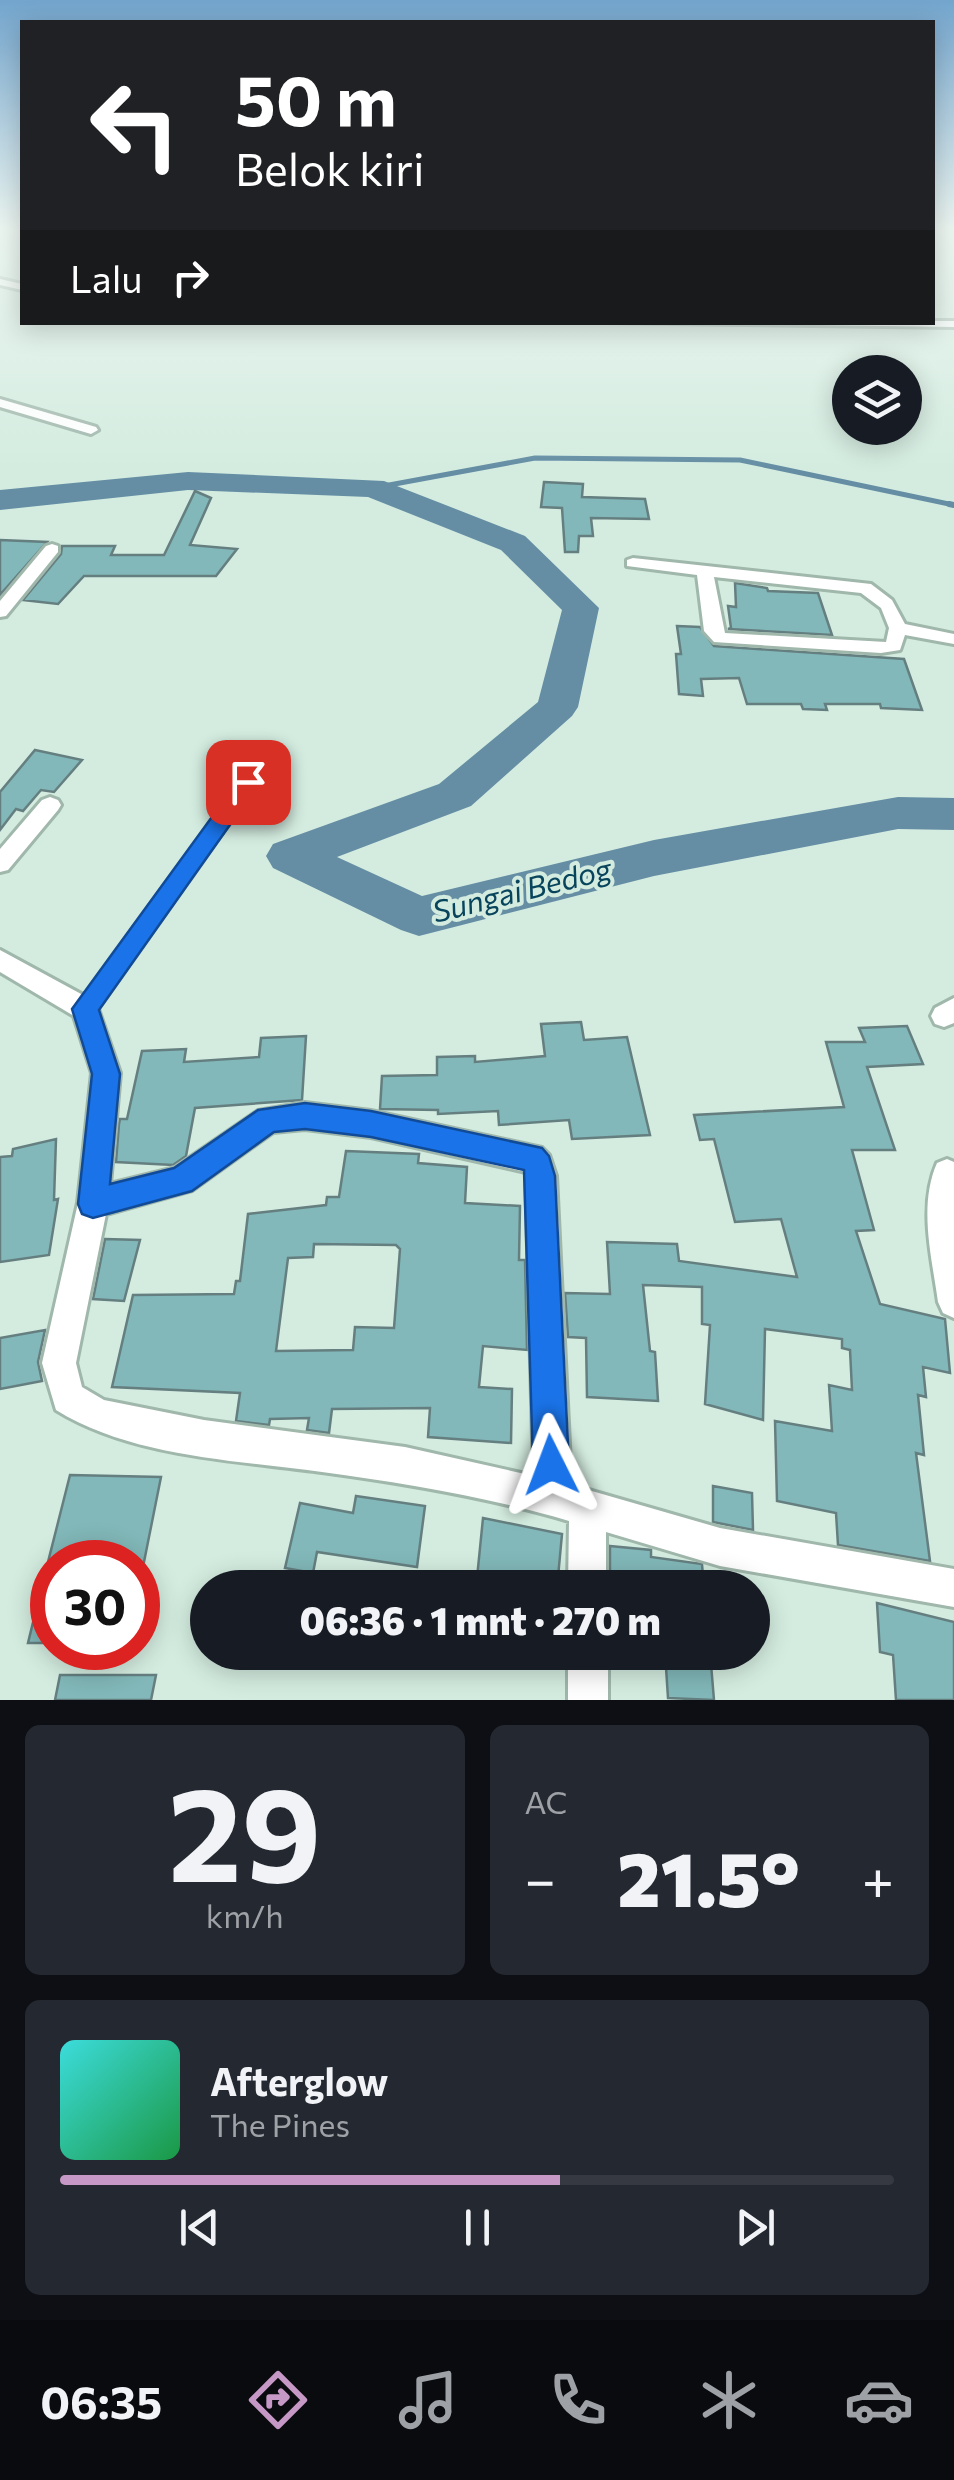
<!DOCTYPE html>
<html lang="id">
<head>
<meta charset="utf-8">
<style>
	body { margin:0; font-family:Commissioner,sans-serif; background:#242831; color:#f1f3f6; height:100vh; display:flex; flex-direction:column; font-size:38px; white-space:nowrap }
	* { box-sizing:border-box; margin:0 }
	p { font-size:32px; color:#9ea1a6 }
	.icon { flex:none; width:55px; height:55px; fill:none; stroke:currentColor; stroke-width:2; stroke-linecap:round; stroke-linejoin:round }
	.map { position:relative; height:1700px; overflow:hidden }
	.drawer { display:flex; flex-direction:column; gap:25px; padding:25px; background:#0d0f14; flex:1 }
	.drawer>* { flex:none }
	.banner { position:absolute; left:20px; top:20px; width:915px; height:305px; border-radius:0px; box-shadow:0 5px 25px #0003; background:#202124; color:#fff; overflow:hidden }
	.fabs { position:absolute; left:832px; top:355px; display:grid; gap:20px }
	.fabs a { display:grid; place-items:center; width:90px; height:90px; border-radius:50%; background:#171b24; box-shadow:0 5px 25px #0003; font-size:50px }
	.speed { position:absolute; left:30px; top:1540px; display:flex; gap:20px; font-size:50px; font-weight:700; text-align:center }
	.speed>* { display:grid; place-content:center; width:130px; height:130px; border-radius:50%; background:#171b24; box-shadow:0 5px 25px #0003; line-height:1 }
	.speed .limit { border:15px solid #d22; background:#fff; color:#111 }
	.pin { position:absolute; display:grid; place-items:center; width:85px; height:85px; color:#fff; margin:-42px; border-radius:20px; box-shadow:0 5px 15px #0006 }
	.me { position:absolute; width:110px; margin:-55px; rotate:357deg; stroke-linejoin:round; filter:drop-shadow(0 0 8px #0008) }
	.turn { display:flex; align-items:center; gap:35px; height:210px; padding:0 50px; font-size:45px }
	.turn .icon { width:130px; height:130px; stroke-width:2.5 }
	.turn b { display:block; font-size:70px; line-height:85px }
	.then { display:flex; align-items:center; height:95px; padding:0 50px; background:#0003; gap:20px; font-size:38px }
	.big { font-size:75px; font-weight:800; line-height:1.1 }
	.drawer .card { flex:1; display:flex; flex-direction:column; justify-content:center; gap:15px; min-width:0; padding:0 35px; border-radius:15px; background:#242831 }
	.drawer .dial { align-items:center; gap:0 }
	.dial b { font-size:130px; line-height:1 }
	.song { display:flex; align-items:center; gap:30px }
	.cover { width:120px; height:120px; border-radius:15px; background:linear-gradient(135deg,hsl(180 70% 55%),hsl(140 70% 35%)) }
	.played { height:10px; border-radius:5px; background:linear-gradient(90deg,#c698c6 60%,#363941 60%) }
	.keys { display:flex; justify-content:space-around; direction:ltr }
	.heat { display:flex; justify-content:space-between; align-items:center; font-size:55px; direction:ltr }
	.drawer .tiles { flex:1; display:grid; gap:25px; grid-template-columns:1fr 1fr }
	.card:last-child { grid-column:span 2 }
	.trip { position:absolute; left:190px; top:1570px; width:580px; height:100px; border-radius:50px; background:#171b24; box-shadow:0 5px 25px #0003; font-weight:800; line-height:100px; text-align:center }
	.dock { display:flex; height:160px; justify-content:space-around; align-items:center; background:#090b0e; color:#9ea1a6 }
	.dock .icon { width:70px; height:70px }
	.dock .current { color:#c698c6 }
	.dock b { font-size:45px; color:#f1f3f6 }
	.map>svg:first-child { display:block }
	.lines { fill:none; stroke-linecap:round; stroke-linejoin:round }
	.stream-far1 { stroke:#658ea4; stroke-width:5 }
	.stream { stroke:#658ea4; stroke-width:6 }
	.river { fill:#658ea4; fill-rule:evenodd }
	.building { fill:#82b8b9; stroke:#657f80; stroke-width:2.5; fill-rule:evenodd }
	.lane-far1-casing { stroke:#a0b7ac; stroke-width:16 }
	.lane-casing { stroke:#a0b7ac; stroke-width:19 }
	.street-casing { stroke:#a0b7ac; stroke-width:6 }
	.lane-far1 { stroke:#fff; stroke-width:11 }
	.lane { stroke:#fff; stroke-width:14 }
	.street { fill:#fff; fill-rule:evenodd }
	.route { fill:#1a73e8; stroke:#114b97; stroke-width:2.5 }
	.labels { text-anchor:middle; stroke-width:8; stroke-linejoin:round; paint-order:stroke }
	.water-label { font-size:30px; font-style:italic; fill:#08445b; stroke:#d4ece0 }
</style>
</head>
<body>
<div class="map">
<svg width="954" height="1700" viewBox="0 0 954 1700">
	<rect width="100%" height="100%" fill="#d4ece0"/>
	<g class="lines">
		<path class="stream-far1" d="M373,488L535,458L740,460L954,505"/>
		<path class="stream" d="M949,504L954,505"/>
		<path class="river" d="M188,472L384,481L525,536L599,608L578,707L572,716L471,806L337,857L422,896L654,840L898,797L954,798V830L898,829L654,876L419,936L401,930L273,868L266,856L273,844L439,784L538,702L562,610L501,550L368,497L188,490L0,510V490Z"/>
	</g>
	<path class="building" d="M544,482L583,484L582,497L645,499L649,519L591,518L593,536H579L578,552H565L562,508L541,507Z
		M195,491L211,498L190,545L237,549L216,576H84L58,604L23,600L61,554L62,546H115L111,555H164Z
		M0,540L47,542L0,595Z
		M735,583L767,588L768,591L818,593L832,635L728,629L731,628L728,606L736,607Z
		M677,626L700,627L714,646L904,659L922,710L881,708L880,704H825L827,710L803,709L801,704H747L739,678L701,679L703,696L679,694L676,654H681Z
		M35,750L82,760L54,792L41,790L23,811L16,809L0,830V792Z
		M581,1022L584,1040L627,1037L650,1135L572,1139L569,1120L499,1125L498,1111L438,1114V1110L380,1109L382,1076L437,1075V1057L475,1056V1062L545,1056L541,1024Z
		M907,1026L923,1064L867,1067L895,1150H852L874,1230L856,1231L880,1304L945,1319L950,1373L923,1367L926,1397L918,1395L924,1455L916,1453L930,1561L838,1545L836,1513L777,1501L775,1421L832,1431L829,1385L852,1390L850,1350L842,1348V1339L765,1329L763,1420L705,1404L710,1325L702,1324V1287L643,1285L650,1351L655,1352L658,1401L587,1397L586,1338L568,1337L565,1293L610,1294L607,1242L677,1244L679,1261L797,1277L781,1219L735,1222L714,1139L700,1140L694,1115L844,1107L826,1042H865L859,1028Z
		M306,1036L302,1100L195,1108L186,1156L173,1165L116,1162L119,1124L120,1119H127L142,1051L186,1049L184,1062L259,1057L261,1038Z
		M56,1139L54,1200L58,1199L49,1255L0,1262V1157L12,1156L13,1149Z
		M346,1151L419,1154L418,1163L467,1167L465,1203L520,1206L519,1260H525L527,1350L483,1346L479,1387L512,1389L511,1443L428,1437L430,1408L332,1409L329,1433L307,1430L309,1418L270,1419L269,1425L236,1421L240,1393L112,1387L133,1295L234,1294L236,1281H240L248,1214L326,1205L327,1197H339ZM314,1244L396,1245L400,1249L394,1328L355,1327L353,1350L276,1351L288,1258L313,1257Z
		M105,1239L140,1240L124,1301L93,1299Z
		M45,1330L38,1362L42,1381L0,1389V1338Z
		M70,1475L161,1477L144,1562H48Z
		M713,1486L752,1493L753,1530L713,1522Z
		M356,1496L425,1506L417,1567L317,1552L313,1573L285,1568L300,1503L353,1513Z
		M483,1518L562,1534L557,1588H476Z
		M610,1546L651,1550V1557L702,1564L704,1588H610Z
		M45,1573L52,1574V1643H28Z
		M877,1603L954,1622V1700H896L893,1655L880,1652Z
		M665,1652H710L714,1700L668,1698Z
		M60,1675H156L151,1700H55Z"/>
	<g class="lines">
		<defs>
			<path id="lane-far1" d="M122,959L232,811L248,783"/>
			<path id="lane" d="M85,1009L124,956"/>
			<path id="street" d="M0,279L22,284V290L0,285Z
				M932,321H954V327L604,322Z
				M0,399L96,427L98,430L91,434L0,407Z
				M52,544L58,546V552L6,616L0,617V601L46,546Z
				M633,558L871,584L892,600L905,624L954,634V644L905,635L900,650L881,653L714,642L704,631L697,575L627,566V560ZM714,577L861,593L881,608L889,628L886,642L725,633Z
				M50,797L58,800L61,805L58,810L8,870L0,872V849L42,800Z
				M0,950L94,1001L98,1009L120,1073L110,1184L175,1168L258,1111L305,1103L371,1111L542,1148L549,1155L556,1176L571,1485L720,1528L954,1569V1607L720,1566L606,1532V1588H568L569,1521C488,1497 404,1483 322,1472C234,1460 132,1457 56,1410L42,1363L78,1203L92,1073L74,1016L0,972ZM305,1129L371,1137L526,1172L534,1476L405,1447L204,1420L104,1400L82,1387L76,1363L106,1214L192,1190L273,1132Z
				M954,998V1023L944,1027L935,1024L931,1016L935,1008Z
				M947,1159L954,1162V1318L943,1313L938,1302C932,1258 918,1206 937,1163Z
				M568,1652H608V1700H568Z"/>
		</defs>
		<use href="#lane-far1" class="lane-far1-casing"/>
		<use href="#lane" class="lane-casing"/>
		<use href="#street" class="street-casing"/>
		<use href="#lane-far1" class="lane-far1"/>
		<use href="#lane" class="lane"/>
		<use href="#street" class="street"/>
	</g>
	<linearGradient id="sky" x2="0" y2="1"><stop stop-color="#73a5cd"/><stop offset="0.49" stop-color="#ecf6f1"/><stop offset="1" stop-color="#ecf6f1" stop-opacity="0"/></linearGradient>
	<rect width="954" height="468" fill="url(#sky)"/>
	<path class="route" d="M248,775L256,777L259,782L256,788L99,1010L120,1074L110,1184L174,1168L258,1110L305,1103L371,1111L542,1148L549,1156L555,1176L569,1465L564,1478L551,1483L538,1478L533,1465L524,1170L371,1137L305,1129L274,1132L192,1191L93,1218L82,1214L78,1204L92,1074L72,1009L241,777Z"/>
	<g class="labels">
		<g class="water-label">
			<text transform="translate(522 891) rotate(-14)" y="10">Sungai Bedog</text>
		</g>
	</g>
</svg>
<div class="fabs">
<a><svg class="icon" aria-label="layers" viewBox="0 0 24 24"><path d="M12 4l9 5-9 5-9-5zM3 14l9 5 9-5"/></svg></a>
</div>
<div class="speed"><div class="limit">30</div></div>
<div class="pin" style="left:248px;top:782px;background:#d93025"><svg class="icon" aria-label="arrive" viewBox="0 0 24 24"><path d="M6 21V4h12l-3 4 3 4H6"/></svg></div>
<svg class="me" style="left:551px;top:1465px" viewBox="-20 -20 40 40"><path d="M0-17L14 15 0 8-14 15z" fill="#1a73e8" stroke="#fff" stroke-width="4"/></svg>
<div class="trip">06:36 · 1 mnt · 270 m</div>
<div class="banner">
<div class="turn"><svg class="icon" aria-label="left" viewBox="0 0 24 24"><path d="M17 20v-9H6M10 6l-5 5 5 5"/></svg><div><b>50 m</b>Belok kiri</div></div>
<div class="then">Lalu<svg class="icon" aria-label="right" viewBox="0 0 24 24"><path d="M7 20v-9h11M14 6l5 5-5 5"/></svg></div>
</div>
</div>
<section class="drawer">
<div class="tiles">
<div class="card dial"><b>29</b><p>km/h</p></div>
<div class="card"><p>AC</p>
<div class="heat"><a>−</a><b class="big">21.5°</b><a>+</a></div>
</div>
<div class="card">
<div class="song"><i class="cover"></i><div><b>Afterglow</b><p>The Pines</p></div></div>
<div class="played"></div>
<div class="keys"><svg class="icon" aria-label="previous" viewBox="0 0 24 24"><path d="M18 5L8 12l10 7zM5 5v14"/></svg><svg class="icon" aria-label="pause" viewBox="0 0 24 24"><path d="M8 5v14M16 5v14"/></svg><svg class="icon" aria-label="next" viewBox="0 0 24 24"><path d="M6 5l10 7-10 7zM19 5v14"/></svg></div>
</div>
</div>
</section>
<nav class="dock">
<b>06:35</b>
<svg class="icon current" aria-label="directions" viewBox="0 0 24 24"><path d="M12 3l9 9-9 9-9-9zM9 14v-3h6M13 9l2 2-2 2"/></svg>
<svg class="icon" aria-label="music" viewBox="0 0 24 24"><path d="M9 18V5l10-2v13"/><circle cx="6" cy="18" r="3"/><circle cx="16" cy="16" r="3"/></svg>
<svg class="icon" aria-label="phone" viewBox="0 0 24 24"><path d="M5 4h4l2 5-3 2q2 4 5 5l2-3 5 2v4C11 20 4 13 5 4z"/></svg>
<svg class="icon" aria-label="climate" viewBox="0 0 24 24"><path d="M12 3v18M4 7l16 10M4 17L20 7"/></svg>
<svg class="icon" aria-label="car" viewBox="0 0 24 24"><path d="M5 17H2v-5l4-1 3-4h7l3 4 3 1v5h-3M9 17h6M6 11h13"/><circle cx="7" cy="17" r="2"/><circle cx="17" cy="17" r="2"/></svg>
</nav>
</body>
</html>
